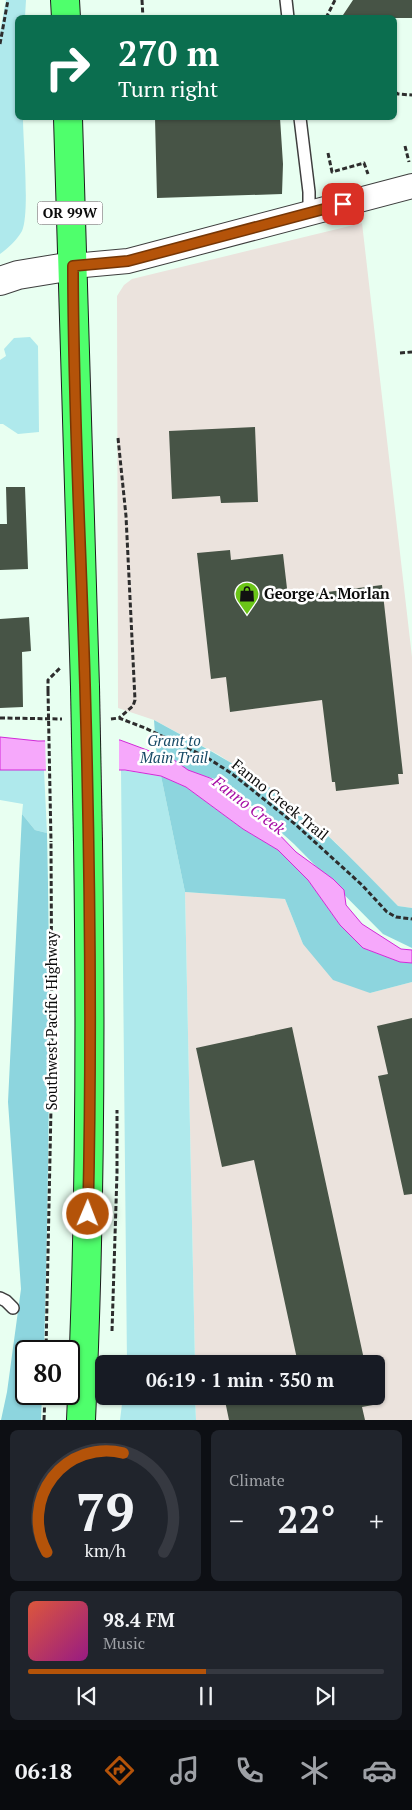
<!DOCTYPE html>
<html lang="en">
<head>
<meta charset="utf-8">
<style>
	body { margin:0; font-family:"PT Serif",serif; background:#20242c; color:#f1f3f6; height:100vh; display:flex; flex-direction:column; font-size:19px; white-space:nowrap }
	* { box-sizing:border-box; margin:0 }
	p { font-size:16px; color:#9ea1a6 }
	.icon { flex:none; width:28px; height:28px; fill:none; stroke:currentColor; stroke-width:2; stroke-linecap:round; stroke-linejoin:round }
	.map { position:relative; height:1420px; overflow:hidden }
	.sheet { display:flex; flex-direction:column; gap:10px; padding:10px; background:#0d0f14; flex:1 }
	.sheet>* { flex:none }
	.guide { position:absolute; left:15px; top:15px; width:382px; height:105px; border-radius:8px; box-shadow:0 1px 4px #0004; background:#0b6e4f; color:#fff; overflow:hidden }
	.speed { position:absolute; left:15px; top:1340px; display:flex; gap:10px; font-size:25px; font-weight:700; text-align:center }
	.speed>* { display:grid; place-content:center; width:65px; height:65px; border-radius:50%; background:#171b24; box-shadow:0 1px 4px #0004; line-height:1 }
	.speed .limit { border:2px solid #111; border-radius:8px; background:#fff; color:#111 }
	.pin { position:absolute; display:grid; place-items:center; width:42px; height:42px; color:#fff; margin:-21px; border-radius:10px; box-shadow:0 2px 8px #0006 }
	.me { position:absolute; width:55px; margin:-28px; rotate:1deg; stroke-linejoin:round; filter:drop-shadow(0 0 4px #0008) }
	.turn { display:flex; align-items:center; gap:18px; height:105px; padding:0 20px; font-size:22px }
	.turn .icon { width:65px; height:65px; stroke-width:2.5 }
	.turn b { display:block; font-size:35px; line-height:42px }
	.big { font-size:38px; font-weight:700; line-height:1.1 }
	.sheet .widget { flex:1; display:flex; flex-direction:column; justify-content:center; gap:8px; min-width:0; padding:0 18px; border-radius:8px; background:#20242c }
	.sheet .dial { align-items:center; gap:0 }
	.dial svg { height:130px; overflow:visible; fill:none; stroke:#363941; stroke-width:7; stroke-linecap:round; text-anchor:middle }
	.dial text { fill:#f1f3f6; stroke:none }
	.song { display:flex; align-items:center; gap:15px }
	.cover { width:60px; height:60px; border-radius:8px; background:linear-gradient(135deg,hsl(10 70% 55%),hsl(310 70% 35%)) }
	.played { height:5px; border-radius:2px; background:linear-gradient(90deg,#b45309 50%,#363941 50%) }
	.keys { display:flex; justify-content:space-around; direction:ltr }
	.heat { display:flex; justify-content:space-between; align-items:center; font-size:28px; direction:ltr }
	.sheet .tiles { flex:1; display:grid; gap:10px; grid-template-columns:1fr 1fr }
	.widget:last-child { grid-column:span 2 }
	.trip { position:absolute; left:95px; top:1355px; width:290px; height:50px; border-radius:8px; background:#171b24; box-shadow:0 1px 4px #0004; font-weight:700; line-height:50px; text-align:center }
	.menu { display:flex; height:80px; justify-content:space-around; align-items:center; background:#090b0e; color:#9ea1a6 }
	.menu .icon { width:35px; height:35px }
	.menu .selected { color:#b45309 }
	.menu b { font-size:22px; color:#f1f3f6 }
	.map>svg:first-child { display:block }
	.industrial { fill:#ebe3dd }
	.green { fill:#afe9ec }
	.forest { fill:#8dd5de }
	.water { fill:#f6a8fb; stroke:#d229d8 }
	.pier { fill:#e8fff1 }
	.building { fill:#475446 }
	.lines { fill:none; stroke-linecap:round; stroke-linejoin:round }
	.service-casing { stroke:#3e3e3e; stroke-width:14 }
	.minor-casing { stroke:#3e3e3e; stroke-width:26 }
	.tertiary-casing { stroke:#3e3e3e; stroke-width:30 }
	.trunk-casing { stroke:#1c1c1c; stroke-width:30 }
	.path { stroke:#2d2d2d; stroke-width:3; stroke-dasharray:5 2.5; stroke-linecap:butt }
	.service { stroke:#fff; stroke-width:11 }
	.minor { stroke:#fff; stroke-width:24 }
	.tertiary { stroke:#fff; stroke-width:28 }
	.trunk { stroke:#4fff6c; stroke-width:28 }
	.trunk-bridge-casing { stroke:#1c1c1c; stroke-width:30; stroke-linecap:butt }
	.path-bridge { stroke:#2d2d2d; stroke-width:3; stroke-dasharray:5 2.5; stroke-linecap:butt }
	.trunk-bridge { stroke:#4fff6c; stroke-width:28 }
	.route-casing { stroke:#753606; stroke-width:12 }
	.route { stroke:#b45309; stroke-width:9 }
	.labels { text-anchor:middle; stroke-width:5; stroke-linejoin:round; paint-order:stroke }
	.shield { fill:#fff; stroke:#545454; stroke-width:1 }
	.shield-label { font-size:14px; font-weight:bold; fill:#0b0b0b }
	.poi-label { font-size:15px; font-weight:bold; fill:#0b0b0b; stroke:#fff; text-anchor:start }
	.park-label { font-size:15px; font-style:italic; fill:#174a66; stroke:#fff }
	.street-label { font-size:15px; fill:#0b0b0b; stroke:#fff }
	.water-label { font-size:16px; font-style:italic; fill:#a50ba4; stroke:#fff }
</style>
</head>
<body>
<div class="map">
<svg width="412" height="1420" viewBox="0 0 412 1420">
	<rect width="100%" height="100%" fill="#e8fff1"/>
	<path class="industrial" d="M362,223L412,657V908L398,906L335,842L287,800L219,755L154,720L118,708L117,296L124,285L132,279Z
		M185,892L285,899L303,944L370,993L412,982V1420H196L195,1396H376V1364H195Z"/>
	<path class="green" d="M6,0H26L25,17L18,18V118H23C23,141 30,213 22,231C17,240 8,248 0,254V32Z
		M30,337L38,346L39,432L18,434L3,424H0V360L6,356L4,349L14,338Z
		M0,770H44L47,833L35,830L22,814L23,804L0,800Z
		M121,770L161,776L185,892L195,1364H127Z
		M123,1396H195L196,1420H120Z"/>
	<path class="forest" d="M154,720C199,745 247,769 288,801C328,833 363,870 398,906L412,908V948L383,934L294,844L225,782L157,762Z
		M161,776L186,787L243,829L278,850L308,880L340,925L363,948L400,962L412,963V982L370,993L333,980L303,944L285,899L185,892Z
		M22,814L35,830L47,833C51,1006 49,1178 44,1351H26V1394H42L41,1420H1L7,1392L21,1289L8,1102Z"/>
	<path class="water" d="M0,737L38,741L120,740L174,760L188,770L210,778L228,788L244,800L258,818L272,827L296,852L333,879L344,890L346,905L362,924L401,949L412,950V963L400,962L363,948L340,925L308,880L278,850L243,829L186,787L161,776L125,770H0Z"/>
	<path class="pier" d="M119,737V773L46,772L45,738Z"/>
	<path class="building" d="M353,0H412V18H341Z
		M155,118H280L283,164L282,194L157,198Z
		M255,427L258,502L221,503L220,496L172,499L169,431Z
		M6,487H25L28,569L0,570V524H7Z
		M230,550L231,560L283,554L288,597L382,585L403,774H398L399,784L336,791L335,782H332L322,700L230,712L226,677L211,679L197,553Z
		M29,617L31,651L22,652L23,707L0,708V619Z
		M412,1018V1194L404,1195L378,1076L388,1074L377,1026Z
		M292,1027L365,1364H272L297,1359L254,1160L222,1167L196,1048Z
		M224,1396H372L373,1405L362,1407L365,1420H229Z"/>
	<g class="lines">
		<defs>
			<path id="service" d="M286,0L288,18
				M300,118L309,192V213
				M0,1298L6,1301L13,1308"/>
			<path id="minor" d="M73,266L128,261L412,186"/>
			<path id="tertiary" d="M0,281L18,275L73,266"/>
			<path id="trunk" d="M65,0L66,18
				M68,118L85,687
				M81,1420C90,1227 91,1035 88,842"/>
		</defs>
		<use href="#service" class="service-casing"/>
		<use href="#minor" class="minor-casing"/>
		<use href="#tertiary" class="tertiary-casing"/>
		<use href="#trunk" class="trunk-casing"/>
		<path class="path" d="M142,0L143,18
			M326,18L335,0
			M0,44L8,0
			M395,92L398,94L412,95
			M405,146L409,162
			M328,153L332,172L364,163L368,174
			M400,353L412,352
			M118,438L126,516L135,700L133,706L119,718
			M48,691V680L60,668
			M0,718L62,719
			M111,719L119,718L145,728L206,757L231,773L295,824L362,885L387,912L396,917L412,919
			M112,1331L117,1173V1110
			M46,1351L52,1059L51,842
			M44,1420L45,1394"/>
		<use href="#service" class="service"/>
		<use href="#minor" class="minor"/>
		<use href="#tertiary" class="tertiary"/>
		<use href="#trunk" class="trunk"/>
		<defs>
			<path id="trunk-bridge" d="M85,687L88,842"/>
		</defs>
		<use href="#trunk-bridge" class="trunk-bridge-casing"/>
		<path class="path-bridge" d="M48,691L51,842"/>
		<use href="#trunk-bridge" class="trunk-bridge"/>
	</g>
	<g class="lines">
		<defs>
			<path id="route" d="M88,1214C92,1038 90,861 85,685C81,546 73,406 73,266L128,261L343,204"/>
		</defs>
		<use href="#route" class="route-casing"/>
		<use href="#route" class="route"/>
	</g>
	<defs>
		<symbol id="shop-pin" viewBox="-11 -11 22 30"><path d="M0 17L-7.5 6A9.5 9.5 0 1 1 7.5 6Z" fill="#6bc518" stroke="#fff"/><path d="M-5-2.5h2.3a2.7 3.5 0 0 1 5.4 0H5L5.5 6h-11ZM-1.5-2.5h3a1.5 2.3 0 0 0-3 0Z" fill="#111"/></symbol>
	</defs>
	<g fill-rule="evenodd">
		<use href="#shop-pin" x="233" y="580" width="28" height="38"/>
	</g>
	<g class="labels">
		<rect class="shield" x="37.5" y="201.5" width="65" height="23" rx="4"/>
		<g class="shield-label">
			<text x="70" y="218">OR 99W</text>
		</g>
		<g class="poi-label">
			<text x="264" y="599">George A. Morlan</text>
		</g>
		<g class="park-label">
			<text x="174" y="746">Grant to<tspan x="174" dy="17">Main Trail</tspan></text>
		</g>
		<g class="street-label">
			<text transform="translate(280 800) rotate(39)" y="5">Fanno Creek Trail</text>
			<text transform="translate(52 1021) rotate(-90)" y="5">Southwest Pacific Highway</text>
		</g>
		<g class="water-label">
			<text transform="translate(249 805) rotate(37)" y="6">Fanno Creek</text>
		</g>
	</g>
</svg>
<div class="speed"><div class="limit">80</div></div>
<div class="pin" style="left:343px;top:204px;background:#d93025"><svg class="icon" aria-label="arrive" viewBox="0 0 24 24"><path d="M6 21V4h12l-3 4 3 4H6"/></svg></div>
<svg class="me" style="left:88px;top:1214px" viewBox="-20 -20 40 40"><circle r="17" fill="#b45309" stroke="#fff" stroke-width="3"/><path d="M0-11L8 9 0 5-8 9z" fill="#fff"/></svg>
<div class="trip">06:19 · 1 min · 350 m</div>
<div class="guide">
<div class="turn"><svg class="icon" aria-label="right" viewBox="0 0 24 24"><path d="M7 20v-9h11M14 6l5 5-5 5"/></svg><div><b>270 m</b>Turn right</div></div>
</div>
</div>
<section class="sheet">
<div class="tiles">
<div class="widget dial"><svg viewBox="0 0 100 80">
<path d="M14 69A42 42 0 1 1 86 69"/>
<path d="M14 69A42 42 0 0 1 61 8" stroke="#b45309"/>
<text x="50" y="56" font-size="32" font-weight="700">79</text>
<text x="50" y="72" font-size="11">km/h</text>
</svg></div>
<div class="widget"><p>Climate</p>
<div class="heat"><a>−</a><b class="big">22°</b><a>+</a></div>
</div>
<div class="widget">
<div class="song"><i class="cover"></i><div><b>98.4 FM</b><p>Music</p></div></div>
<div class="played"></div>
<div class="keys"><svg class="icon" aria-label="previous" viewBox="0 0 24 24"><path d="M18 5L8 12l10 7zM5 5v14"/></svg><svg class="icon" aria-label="pause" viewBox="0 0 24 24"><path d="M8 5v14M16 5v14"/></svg><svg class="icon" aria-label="next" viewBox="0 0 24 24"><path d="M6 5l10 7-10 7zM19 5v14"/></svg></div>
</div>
</div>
</section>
<nav class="menu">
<b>06:18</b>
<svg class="icon selected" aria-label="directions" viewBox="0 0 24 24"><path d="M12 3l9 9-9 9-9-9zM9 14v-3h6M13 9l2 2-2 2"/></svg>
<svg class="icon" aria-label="music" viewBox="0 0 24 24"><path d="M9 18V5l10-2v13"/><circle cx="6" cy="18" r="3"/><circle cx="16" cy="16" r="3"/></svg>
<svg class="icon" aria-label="phone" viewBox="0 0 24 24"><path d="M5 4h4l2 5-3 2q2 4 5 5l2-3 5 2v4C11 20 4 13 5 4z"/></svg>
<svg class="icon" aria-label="climate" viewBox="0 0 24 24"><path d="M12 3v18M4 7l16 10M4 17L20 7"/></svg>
<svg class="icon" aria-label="car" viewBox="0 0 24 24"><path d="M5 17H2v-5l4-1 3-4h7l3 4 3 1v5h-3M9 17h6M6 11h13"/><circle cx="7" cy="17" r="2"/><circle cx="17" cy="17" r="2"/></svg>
</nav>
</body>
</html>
